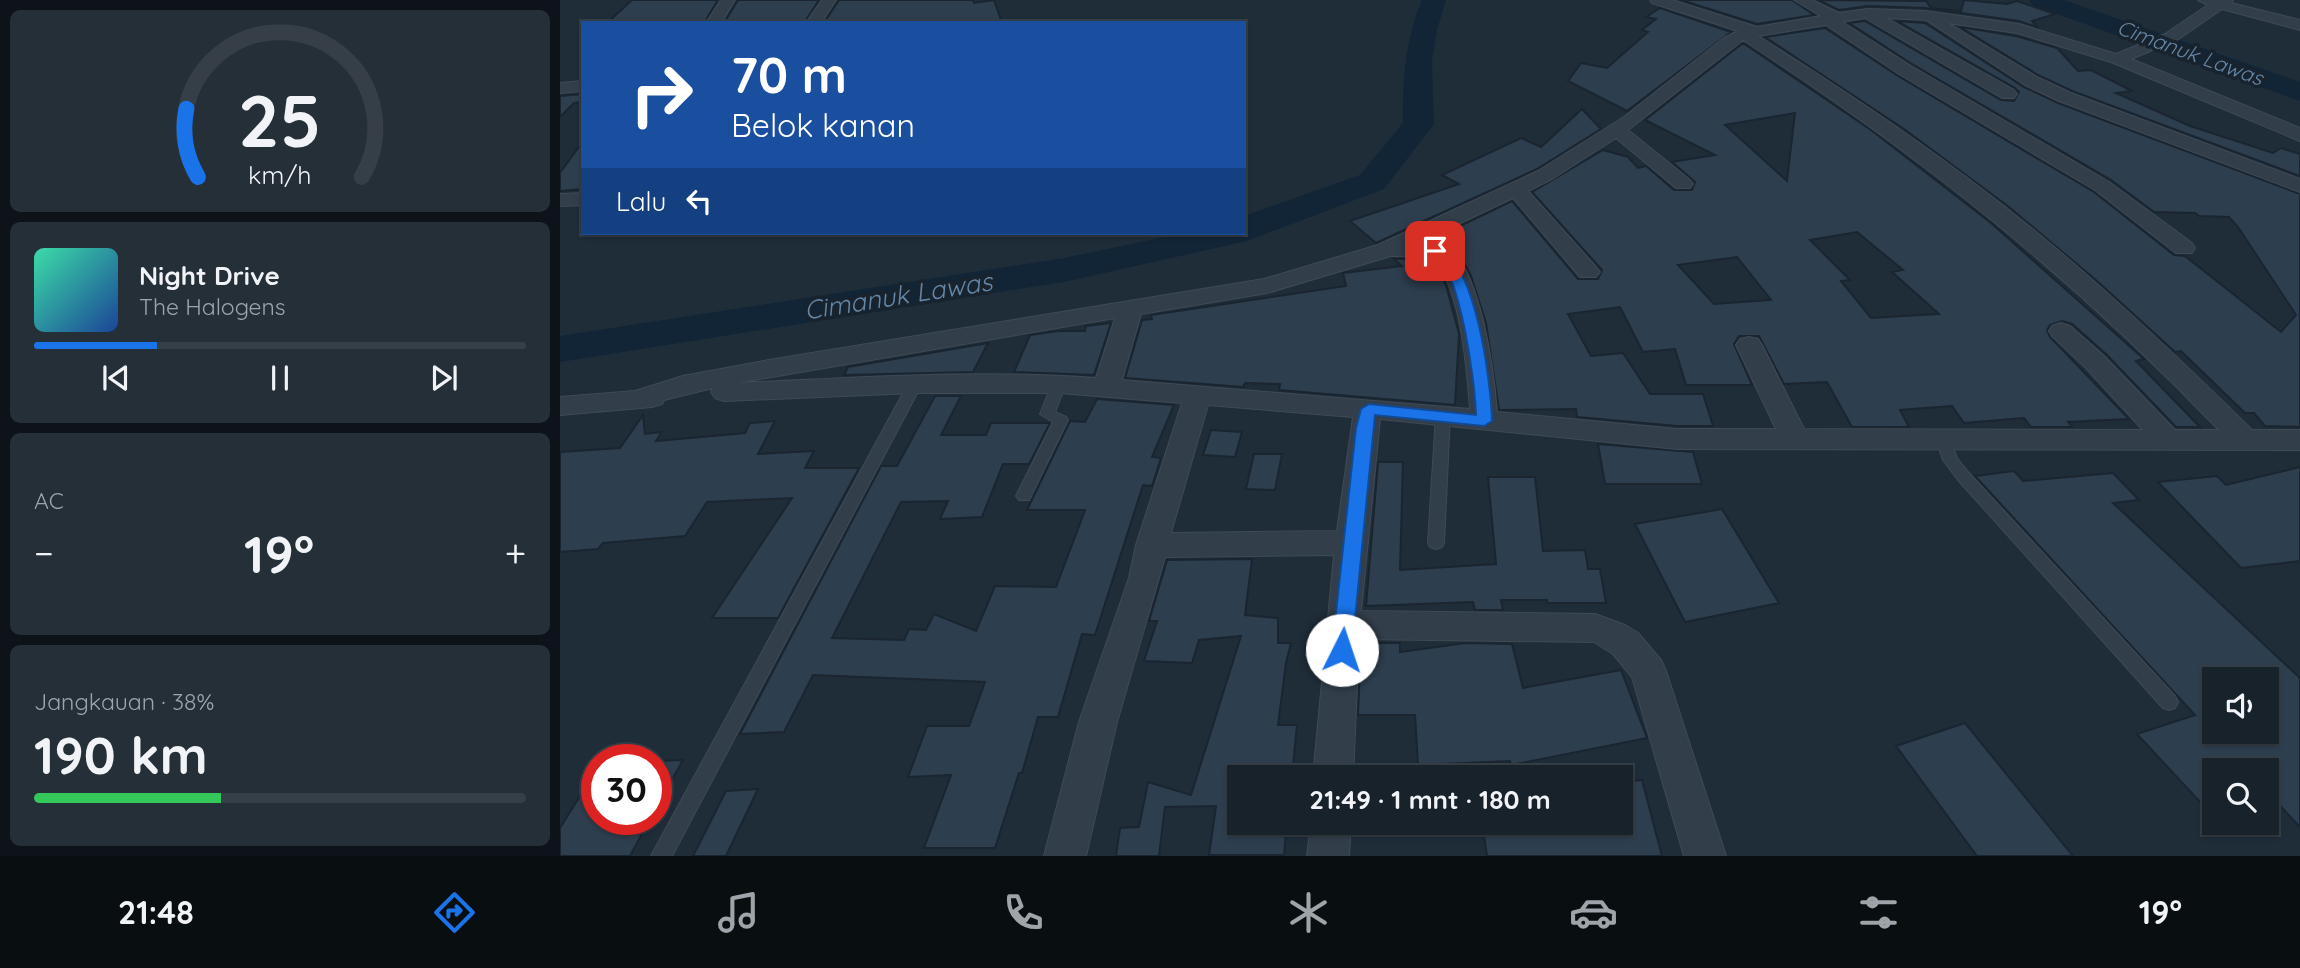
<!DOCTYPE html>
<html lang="id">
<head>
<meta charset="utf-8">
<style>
	body { margin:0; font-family:Quicksand,sans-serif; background:#242f37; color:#f1f3f6; height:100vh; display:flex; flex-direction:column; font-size:26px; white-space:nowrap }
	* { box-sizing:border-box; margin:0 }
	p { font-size:23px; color:#9ea4a9 }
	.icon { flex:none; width:38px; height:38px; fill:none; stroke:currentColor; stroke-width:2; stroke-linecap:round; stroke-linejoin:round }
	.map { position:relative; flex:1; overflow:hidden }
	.drawer { display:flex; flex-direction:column; gap:10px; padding:10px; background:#0d1318; width:560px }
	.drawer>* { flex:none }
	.guide { position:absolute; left:21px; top:21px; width:665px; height:214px; border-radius:0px; box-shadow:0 2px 5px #0004,0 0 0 2px #363f47; background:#1a4fa0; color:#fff; overflow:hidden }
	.fabs { position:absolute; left:1642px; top:667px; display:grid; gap:14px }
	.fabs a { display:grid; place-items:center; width:77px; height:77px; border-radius:0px; background:#17222b; box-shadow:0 2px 5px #0004,0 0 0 2px #363f47; font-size:35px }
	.speed { position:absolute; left:21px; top:744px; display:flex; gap:14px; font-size:35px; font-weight:700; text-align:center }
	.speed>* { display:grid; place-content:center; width:91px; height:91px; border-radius:50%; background:#17222b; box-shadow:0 2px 5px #0004,0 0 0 2px #363f47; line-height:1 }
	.speed .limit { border:10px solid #d22; background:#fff; color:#111 }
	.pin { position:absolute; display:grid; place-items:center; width:60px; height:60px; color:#fff; margin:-30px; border-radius:14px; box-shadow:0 4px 10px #0006 }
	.me { position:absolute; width:77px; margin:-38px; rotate:4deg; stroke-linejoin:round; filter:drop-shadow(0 0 5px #0008) }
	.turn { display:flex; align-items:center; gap:24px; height:147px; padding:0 35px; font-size:32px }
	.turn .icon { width:91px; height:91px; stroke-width:2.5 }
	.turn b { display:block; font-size:49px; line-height:60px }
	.then { display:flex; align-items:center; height:66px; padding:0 35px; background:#0003; gap:14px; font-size:26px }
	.big { font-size:52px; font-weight:700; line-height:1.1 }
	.drawer .card { flex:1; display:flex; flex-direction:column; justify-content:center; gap:10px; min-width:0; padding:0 24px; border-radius:10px; background:#242f37 }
	.drawer .dial { align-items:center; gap:0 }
	.dial svg { height:182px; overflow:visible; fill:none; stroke:#363f47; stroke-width:7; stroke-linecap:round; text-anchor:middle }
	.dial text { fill:#f1f3f6; stroke:none }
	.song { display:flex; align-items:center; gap:21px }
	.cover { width:84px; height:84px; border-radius:10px; background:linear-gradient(135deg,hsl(160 70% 55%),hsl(220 70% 35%)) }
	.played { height:7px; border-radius:4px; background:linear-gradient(90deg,#1a73e8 25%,#363f47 25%) }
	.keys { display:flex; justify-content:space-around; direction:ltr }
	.heat { display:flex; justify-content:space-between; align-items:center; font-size:38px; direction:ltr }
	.charge { height:10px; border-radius:5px; background:linear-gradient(90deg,#34c759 38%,#363f47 0) }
	.trip { position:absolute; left:667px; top:765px; width:406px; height:70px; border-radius:0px; background:#17222b; box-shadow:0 2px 5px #0004,0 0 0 2px #363f47; font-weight:700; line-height:70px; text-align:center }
	.tab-bar { display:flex; height:112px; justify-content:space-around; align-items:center; background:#090e11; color:#9ea4a9 }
	.tab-bar .icon { width:49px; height:49px }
	.tab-bar .on { color:#1a73e8 }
	.tab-bar b { font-size:32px; color:#f1f3f6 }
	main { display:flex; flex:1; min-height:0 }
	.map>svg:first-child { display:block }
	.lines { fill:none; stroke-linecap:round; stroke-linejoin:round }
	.river { fill:#122537; fill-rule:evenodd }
	.building { fill:#2d3e4e; stroke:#1a2530; stroke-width:2; fill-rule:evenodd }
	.lane-casing { stroke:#3f4a56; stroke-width:2 }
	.street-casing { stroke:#3f4a56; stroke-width:2 }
	.lane { fill:#323e4a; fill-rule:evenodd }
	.street { fill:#323e4a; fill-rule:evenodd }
	.route { fill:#1a73e8; stroke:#114b97; stroke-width:2 }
	.labels { text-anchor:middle; stroke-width:7; stroke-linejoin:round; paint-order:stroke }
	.far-water-label { font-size:21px; font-style:italic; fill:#6387a9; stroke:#18232e }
	.water-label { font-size:26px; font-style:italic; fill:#6387a9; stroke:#18232e }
</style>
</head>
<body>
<main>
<section class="drawer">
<div class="card dial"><svg viewBox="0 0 100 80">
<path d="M14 69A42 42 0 1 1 86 69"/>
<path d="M14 69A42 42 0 0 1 9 39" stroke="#1a73e8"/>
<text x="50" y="56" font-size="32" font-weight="700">25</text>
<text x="50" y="72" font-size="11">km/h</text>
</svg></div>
<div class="card">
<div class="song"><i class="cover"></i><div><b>Night Drive</b><p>The Halogens</p></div></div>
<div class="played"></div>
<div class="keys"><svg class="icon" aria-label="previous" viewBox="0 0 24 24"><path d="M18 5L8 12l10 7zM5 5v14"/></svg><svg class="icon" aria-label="pause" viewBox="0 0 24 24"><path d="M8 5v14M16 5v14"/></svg><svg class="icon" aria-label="next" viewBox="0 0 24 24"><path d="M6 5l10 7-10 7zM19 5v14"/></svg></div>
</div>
<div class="card"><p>AC</p>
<div class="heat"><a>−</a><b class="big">19°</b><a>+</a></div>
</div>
<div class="card"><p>Jangkauan · 38%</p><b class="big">190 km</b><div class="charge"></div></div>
</section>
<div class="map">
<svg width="1740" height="856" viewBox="0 0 1740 856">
	<rect width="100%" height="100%" fill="#1f2d39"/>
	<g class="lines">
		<path class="river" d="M862,0H886L877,30L872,61L874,124L824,189L687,241L504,282L0,362V336L504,258L624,233H684V216L800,175L843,123C842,80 845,40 862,0Z
			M1469,0H1504L1740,82V101L1472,5Z"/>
	</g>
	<path class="building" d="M72,0H158L144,23H47Z
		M178,0H259L244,23H164Z
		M279,0H413L414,3L434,0L442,23H264Z
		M1121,0H1232L1254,15L1197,24Z
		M1258,0L1366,1L1371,8L1401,11L1404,0L1447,4L1457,1L1495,14L1472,21L1477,27L1459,21L1365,8L1308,6L1279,10Z
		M1100,8L1171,32L1067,111L1008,81L1021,63L1047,68L1088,32L1082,30L1096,19L1086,17Z
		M1305,21L1441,100L1454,101L1459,92L1455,88L1337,21L1365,23L1464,87L1498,103L1740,194V427L1705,426L1694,413H1685L1621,351L1615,352L1537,281L1449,207L1344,129L1205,37L1265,28L1338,76L1534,192L1614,255L1625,256L1721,332L1736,315L1678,227L1669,217L1639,216L1635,213L1594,212L1551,180L1352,64L1289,23Z
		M1400,27L1456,36L1497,48L1518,71L1531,70L1572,91L1556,93L1630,126L1713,153L1721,148L1740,154V176L1512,91L1478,75Z
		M1183,43L1311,130L1431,223L1584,359L1576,361L1640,427H1616L1546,354L1512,324L1502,321L1490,325L1487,330L1490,337L1569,419L1508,422L1512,427H1471L1464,418L1404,423L1392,406L1340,410L1349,427H1292L1267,382L1224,384L1199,336H1179L1174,344L1192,385H1126L1115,349L1083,352L1060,307L1008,314L1031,356L1063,353L1090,394H1143L1153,426H1117L1017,417L1016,409L939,410L926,323L911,276L901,257L889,245L871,240L952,201L1018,279H1038L1042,270L972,192L1043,150L1068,157L1078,168L1086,166L1114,190H1132L1135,182L1112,162L1155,155L1085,120ZM1235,113L1227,181L1165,125ZM1297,232L1343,270L1332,272L1379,314L1311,318L1281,281L1290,280L1250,240ZM1177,257L1211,300L1154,304L1118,265Z
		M23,94V102L14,103L0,117V96Z
		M1022,109L1041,129L977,169L816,243L790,221L899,184L882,175L961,138L981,147Z
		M23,141V189L0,191V173Z
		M834,259H868L878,269L886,285L899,334L895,405L719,390L720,384L685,383L683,387L565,378L582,320L592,319L591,315L786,286L783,273L842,266Z
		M551,323L534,375L454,372L470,335L498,331H525L526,326Z
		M428,343L413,372L284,375L288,367Z
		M375,396H401L381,435H426L431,423H490L469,464H443L422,517L380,519L388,501L341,502L272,638L344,640L349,629L366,630L374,614L416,631L435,586L496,587L525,510H467L510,421L525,422L537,399L614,405L592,457L601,458L592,486L583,485L535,635L522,634L498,717H478L462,773H459L435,848H364L391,775L348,777L367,726H409L425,682L253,675L224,732L180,734L321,466H337Z
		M83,415L85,434L102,432L96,441L185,433L190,423L215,421L198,454L254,451L245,468H299L218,618H152L232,498L147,502L125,536L43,543L38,549L0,552V452L60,448Z
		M651,430L682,432L675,457L643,455Z
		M1038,444L1133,452L1142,484H1045Z
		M694,454H722L715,490L686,489Z
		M818,462H843L840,570L936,564L928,477H975L983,551L1025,550L1028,569H1040L1046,603H987V600H941L943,610H915L913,602L806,606Z
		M1740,467V561L1681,568L1598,482L1657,476L1666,485Z
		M1454,471L1463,481L1553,473L1579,500L1553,503L1740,678V827L1706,791V770H1654V817L1577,734L1635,715L1415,476ZM1654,679H1706V732H1654Z
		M1162,509L1219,603L1125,622L1075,524Z
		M692,559L685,615L718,618V643H731L726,663L718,725H737L732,777H679V822H727L724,855H649L656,806L605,807L599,856H556L560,828L579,827L588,782L631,795L681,636L639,640L632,663L584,661L597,621H589L607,560Z
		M801,643H840V652L905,643L952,644L963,688L1061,670L1087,738L951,765L950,761L858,765L855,715H798Z
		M1405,723L1513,856H1417L1336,746Z
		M123,760L96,808V761Z
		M37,769V819H90L70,856H0V828Z
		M1082,780L1102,856H927L922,822H1060V782Z
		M198,789L166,856H133L166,791Z"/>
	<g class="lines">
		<defs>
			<path id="lane" d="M355,380L362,384L112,856H91L348,384Z
				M499,380L506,384L495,412L506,417L508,420L469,500H459L456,496L493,422L480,414L492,384Z
				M883,410L890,415L884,543L882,547L876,549L870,547L868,543L876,415Z
				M1383,434L1388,436L1397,458L1408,472L1615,696L1618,702L1615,708L1609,710L1603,708L1398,480L1383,460L1376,439Z"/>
			<path id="street" d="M161,0H175L161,23H146Z
				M262,0H276L261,23H246Z
				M1090,0H1112L1197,27L1261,16L1234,0H1252L1279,13L1308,9L1365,11L1459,24L1556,54L1605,34L1648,5L1638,0H1673L1671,3L1740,20V30L1662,9L1617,40L1571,59L1740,128V141L1551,62L1457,33L1388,23L1477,77L1511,93L1740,179V192L1499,101L1465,85L1366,20L1326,18L1454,90L1457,94L1454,98H1442L1305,18L1282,22L1351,66L1549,182L1632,243L1635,248L1632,253H1616L1535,190L1339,74L1266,25L1198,36C1296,98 1392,162 1481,236C1555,297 1624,363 1692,430H1740V450L1117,449L820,419L801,611L1035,614L1065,625L1078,633L1101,660L1106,671L1166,856H1124L1072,677L1053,654L1034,642L799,639L793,777H753L774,555L605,557L557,722L526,856H484L519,722L569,578L576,545L622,403L499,393H355L164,401L155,398L151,392L153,388L104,400L102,404L92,407L0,415V397L75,391L123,376L209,360L704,279L818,245L978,171L1064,117L1164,38L1178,31L1092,3ZM1183,40C1362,156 1511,276 1659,430H1615L1544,356L1510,326L1501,323L1492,326L1489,331L1492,336L1526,368L1583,430L1244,429L1202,345L1198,339L1189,337L1180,339L1176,345L1216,429H1117L937,412C934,373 921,270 887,247C880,243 869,242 860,242L953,198L1020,277H1036L1040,272L1036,267L968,191L992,179L1056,138L1116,188H1130L1133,184L1130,180L1068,130ZM831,256H869C901,279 907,371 910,409L562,380L581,314L707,293ZM555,318L536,378C417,369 296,378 177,383ZM648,405L793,417L777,531L611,533Z
				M23,81V91L0,93V83Z
				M23,193V205L0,206V194Z
				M751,822H791L789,856H747Z"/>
		</defs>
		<use href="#lane" class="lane-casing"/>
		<use href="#street" class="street-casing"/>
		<use href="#lane" class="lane"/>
		<use href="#street" class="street"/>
	</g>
	<path class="route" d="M875,247C916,258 931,383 932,421L924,426L815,415L792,650L789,656L782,658L775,656L772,650L796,428L801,409L809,404L916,415C915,382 901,277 877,257C875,254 871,253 869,251Z"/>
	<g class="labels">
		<g class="far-water-label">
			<text transform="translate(1630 53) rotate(20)" y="7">Cimanuk Lawas</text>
		</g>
		<g class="water-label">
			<text transform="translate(338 296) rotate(-9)" y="9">Cimanuk Lawas</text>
		</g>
	</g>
</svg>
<div class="fabs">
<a><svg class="icon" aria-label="sound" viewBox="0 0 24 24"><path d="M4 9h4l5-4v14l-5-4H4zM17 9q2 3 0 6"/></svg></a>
<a><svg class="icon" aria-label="search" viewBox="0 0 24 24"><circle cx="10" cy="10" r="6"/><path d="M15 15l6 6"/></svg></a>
</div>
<div class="speed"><div class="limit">30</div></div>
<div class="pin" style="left:875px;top:251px;background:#d93025"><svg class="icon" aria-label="arrive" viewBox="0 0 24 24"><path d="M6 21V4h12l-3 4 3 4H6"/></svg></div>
<svg class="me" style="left:782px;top:650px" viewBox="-20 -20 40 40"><circle r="19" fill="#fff"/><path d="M0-13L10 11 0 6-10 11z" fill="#1a73e8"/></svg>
<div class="trip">21:49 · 1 mnt · 180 m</div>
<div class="guide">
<div class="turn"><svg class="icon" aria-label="right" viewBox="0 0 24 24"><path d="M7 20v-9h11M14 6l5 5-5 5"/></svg><div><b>70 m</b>Belok kanan</div></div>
<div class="then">Lalu<svg class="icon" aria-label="left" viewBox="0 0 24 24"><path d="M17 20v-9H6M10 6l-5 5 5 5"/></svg></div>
</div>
</div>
</main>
<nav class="tab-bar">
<b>21:48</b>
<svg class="icon on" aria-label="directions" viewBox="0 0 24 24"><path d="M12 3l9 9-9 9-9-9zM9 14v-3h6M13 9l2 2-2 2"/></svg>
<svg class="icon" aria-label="music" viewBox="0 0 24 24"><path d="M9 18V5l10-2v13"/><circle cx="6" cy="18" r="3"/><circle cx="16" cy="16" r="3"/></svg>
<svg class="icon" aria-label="phone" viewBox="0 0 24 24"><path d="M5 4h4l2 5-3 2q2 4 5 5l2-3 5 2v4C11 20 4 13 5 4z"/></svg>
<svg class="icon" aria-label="climate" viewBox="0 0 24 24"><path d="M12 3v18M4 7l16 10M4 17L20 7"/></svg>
<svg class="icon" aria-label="car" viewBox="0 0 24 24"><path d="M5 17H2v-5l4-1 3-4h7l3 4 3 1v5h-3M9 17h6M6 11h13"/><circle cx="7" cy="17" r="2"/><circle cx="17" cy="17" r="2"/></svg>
<svg class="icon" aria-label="filters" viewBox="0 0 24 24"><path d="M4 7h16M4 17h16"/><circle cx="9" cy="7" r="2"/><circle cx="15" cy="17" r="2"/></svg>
<b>19°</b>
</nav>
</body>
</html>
